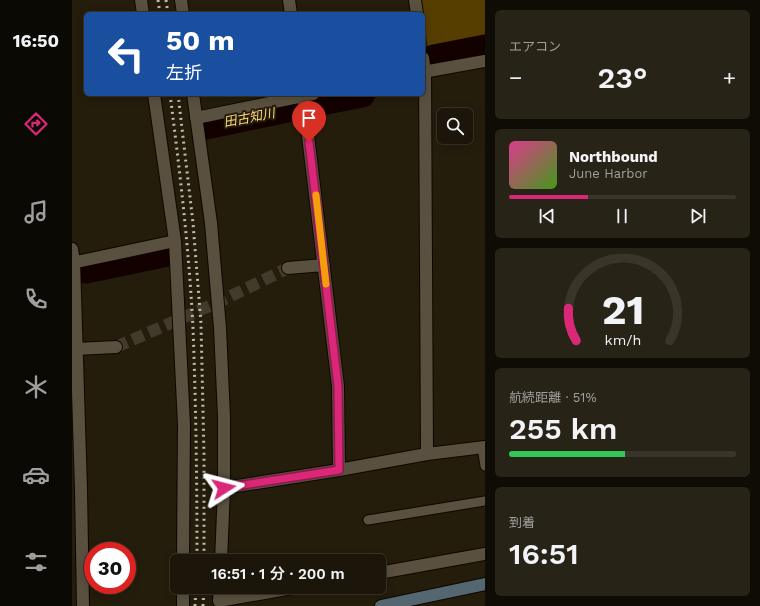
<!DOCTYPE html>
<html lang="ja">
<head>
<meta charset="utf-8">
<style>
	body { margin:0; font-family:"Work Sans","Noto Sans JP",sans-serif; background:#282317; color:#f1f3f6; height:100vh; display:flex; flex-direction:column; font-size:15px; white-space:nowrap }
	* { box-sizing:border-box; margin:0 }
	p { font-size:13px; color:#a09f9c }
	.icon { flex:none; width:22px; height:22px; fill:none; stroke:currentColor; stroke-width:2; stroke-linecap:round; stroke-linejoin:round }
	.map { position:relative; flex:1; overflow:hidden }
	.details { display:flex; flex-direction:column; gap:10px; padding:10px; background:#0f0c05; width:275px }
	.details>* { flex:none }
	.banner { position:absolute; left:12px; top:12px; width:341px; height:84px; border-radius:6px; box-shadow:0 2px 10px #0003,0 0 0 1px #39352a; background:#1a4fa0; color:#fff; overflow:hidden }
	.buttons { position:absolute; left:365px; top:108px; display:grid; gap:8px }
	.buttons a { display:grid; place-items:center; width:36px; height:36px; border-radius:6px; background:#1b1609; box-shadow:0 2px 10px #0003,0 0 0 1px #39352a; font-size:20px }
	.speed { position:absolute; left:12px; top:542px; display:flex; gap:8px; font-size:20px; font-weight:700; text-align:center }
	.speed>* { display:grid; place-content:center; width:52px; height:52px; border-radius:50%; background:#1b1609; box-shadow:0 2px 10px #0003,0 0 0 1px #39352a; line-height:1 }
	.speed .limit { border:6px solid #d22; background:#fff; color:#111 }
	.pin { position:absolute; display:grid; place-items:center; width:34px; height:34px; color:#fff; margin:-41px -17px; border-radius:50% 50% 50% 0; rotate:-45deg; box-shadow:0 0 4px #0007 }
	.pin .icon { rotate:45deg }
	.me { position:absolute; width:44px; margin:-22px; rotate:81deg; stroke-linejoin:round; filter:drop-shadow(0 0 3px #0008) }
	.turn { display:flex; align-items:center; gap:14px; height:84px; padding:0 16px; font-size:18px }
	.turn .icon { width:52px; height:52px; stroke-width:2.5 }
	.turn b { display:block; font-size:28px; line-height:34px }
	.big { font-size:30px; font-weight:600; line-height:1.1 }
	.details .tile { flex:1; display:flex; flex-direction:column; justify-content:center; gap:6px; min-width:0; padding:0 14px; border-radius:6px; background:#282317 }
	.details .dial { align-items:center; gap:0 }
	.dial svg { height:104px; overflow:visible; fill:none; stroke:#39352a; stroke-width:7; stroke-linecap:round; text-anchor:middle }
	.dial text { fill:#f1f3f6; stroke:none }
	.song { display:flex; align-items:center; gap:12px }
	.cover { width:48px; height:48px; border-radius:6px; background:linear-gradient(135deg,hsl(330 70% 55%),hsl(100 70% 35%)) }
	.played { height:4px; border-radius:2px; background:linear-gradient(90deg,#db2777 35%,#39352a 35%) }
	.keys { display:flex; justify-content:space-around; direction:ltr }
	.heat { display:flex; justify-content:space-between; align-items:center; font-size:22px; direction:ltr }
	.charge { height:6px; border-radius:3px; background:linear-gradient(90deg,#34c759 51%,#39352a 0) }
	.trip { position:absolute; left:98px; top:554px; width:216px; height:40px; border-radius:6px; background:#1b1609; box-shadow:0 2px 10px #0003,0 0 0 1px #39352a; font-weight:600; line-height:40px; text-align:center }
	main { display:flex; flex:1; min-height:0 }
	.tab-bar { display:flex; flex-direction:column; width:72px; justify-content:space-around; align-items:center; background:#0b0904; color:#a09f9c }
	.tab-bar .icon { width:28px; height:28px }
	.tab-bar .active { color:#db2777 }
	.tab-bar b { font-size:18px; color:#f1f3f6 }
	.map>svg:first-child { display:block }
	.green { fill:#553e00 }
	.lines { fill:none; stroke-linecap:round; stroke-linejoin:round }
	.river { stroke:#130100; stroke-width:27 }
	.minor-tunnel { stroke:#423b2c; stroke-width:12; stroke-dasharray:12 6; stroke-linecap:butt }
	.service-casing { stroke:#0d0700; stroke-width:11 }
	.minor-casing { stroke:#0d0700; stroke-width:14 }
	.secondary-casing { stroke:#0d0700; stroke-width:14 }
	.service { stroke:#59503f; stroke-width:9 }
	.minor { stroke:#59503f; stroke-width:12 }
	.secondary { stroke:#546771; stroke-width:12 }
	.rail { stroke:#c1bbaf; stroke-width:3; stroke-dasharray:2 4; stroke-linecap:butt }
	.route-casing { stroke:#8e194d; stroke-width:10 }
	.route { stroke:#db2777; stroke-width:7 }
	.slow { stroke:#f59e0b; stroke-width:7 }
	.labels { text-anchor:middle; stroke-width:4; stroke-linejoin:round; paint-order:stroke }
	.water-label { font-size:13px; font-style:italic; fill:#ffd67f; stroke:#241d0c }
</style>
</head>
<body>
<main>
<nav class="tab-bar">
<b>16:50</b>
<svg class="icon active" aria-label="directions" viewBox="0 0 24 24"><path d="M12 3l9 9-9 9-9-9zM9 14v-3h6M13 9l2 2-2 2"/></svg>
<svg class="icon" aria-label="music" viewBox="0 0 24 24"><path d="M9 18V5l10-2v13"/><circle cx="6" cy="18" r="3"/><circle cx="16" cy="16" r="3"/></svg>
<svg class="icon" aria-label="phone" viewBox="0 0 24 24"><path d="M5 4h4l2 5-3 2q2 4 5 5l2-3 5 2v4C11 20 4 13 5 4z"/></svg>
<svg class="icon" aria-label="climate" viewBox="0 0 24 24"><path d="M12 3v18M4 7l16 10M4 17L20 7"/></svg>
<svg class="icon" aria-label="car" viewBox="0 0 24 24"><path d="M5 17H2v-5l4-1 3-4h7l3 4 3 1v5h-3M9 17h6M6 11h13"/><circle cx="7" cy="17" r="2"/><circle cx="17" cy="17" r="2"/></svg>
<svg class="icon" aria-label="filters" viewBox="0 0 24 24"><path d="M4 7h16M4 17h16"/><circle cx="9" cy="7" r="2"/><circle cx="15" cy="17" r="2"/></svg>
</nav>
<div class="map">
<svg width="413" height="606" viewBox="0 0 413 606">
	<rect width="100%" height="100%" fill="#241d0c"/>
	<path class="green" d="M349,0H413V52L365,61L357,57Z"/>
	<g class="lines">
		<path class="river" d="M362,58L413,48
			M244,103L290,94
			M134,126L220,108
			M14,270L91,254"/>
		<path class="minor-tunnel" d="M44,347L153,299L216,268"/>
		<defs>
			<path id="service" d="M410,447L413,466
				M296,520L413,501"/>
			<path id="minor" d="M69,0L71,14
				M109,0L111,14
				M217,0L219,14
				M343,0L345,14
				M351,58L353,72L355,454
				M351,72L413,61
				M82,94L103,241L112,425L111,561
				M121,94L139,223L148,328L152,417V488L149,561
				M231,94L266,386L267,470
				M124,118L241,94
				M0,249L2,262L9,489L11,606
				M0,263L103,241
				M216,268L252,265
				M4,349L44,347
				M152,488L267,470L355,454L413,447
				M307,573L413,554
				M148,587L147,601L226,587
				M111,606V587"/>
			<path id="secondary" d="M309,606L413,584"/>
		</defs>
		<use href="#service" class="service-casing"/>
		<use href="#minor" class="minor-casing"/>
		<use href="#secondary" class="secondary-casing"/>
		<use href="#service" class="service"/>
		<use href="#minor" class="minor"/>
		<use href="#secondary" class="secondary"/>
		<path class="rail" d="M86,0L88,14
			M94,0L96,14
			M98,94C108,172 117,250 121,328C124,406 125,483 125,561
			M106,94L121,223L129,324L132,455V561
			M123,606L124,587
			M131,606L132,587"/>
	</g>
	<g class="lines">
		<defs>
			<path id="route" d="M152,488L267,470L266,386L237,142"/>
		</defs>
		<use href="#route" class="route-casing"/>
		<use href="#route" class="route"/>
		<path class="slow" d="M244,195L254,284"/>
	</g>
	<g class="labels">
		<g class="water-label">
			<text transform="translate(177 117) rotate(-11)" y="5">田古知川</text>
		</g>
	</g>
</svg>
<div class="buttons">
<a><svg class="icon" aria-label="search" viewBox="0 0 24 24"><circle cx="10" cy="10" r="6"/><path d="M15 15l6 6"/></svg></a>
</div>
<div class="speed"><div class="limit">30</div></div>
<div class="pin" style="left:237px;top:142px;background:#d93025"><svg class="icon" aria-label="arrive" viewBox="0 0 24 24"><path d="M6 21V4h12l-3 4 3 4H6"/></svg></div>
<svg class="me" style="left:152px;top:488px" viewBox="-20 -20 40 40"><path d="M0-17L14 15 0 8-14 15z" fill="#db2777" stroke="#fff" stroke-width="4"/></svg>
<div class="trip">16:51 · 1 分 · 200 m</div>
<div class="banner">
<div class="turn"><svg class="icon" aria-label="left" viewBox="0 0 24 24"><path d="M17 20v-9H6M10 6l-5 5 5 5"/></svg><div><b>50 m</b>左折</div></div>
</div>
</div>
<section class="details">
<div class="tile"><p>エアコン</p>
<div class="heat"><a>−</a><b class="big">23°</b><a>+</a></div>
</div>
<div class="tile">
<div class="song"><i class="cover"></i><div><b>Northbound</b><p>June Harbor</p></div></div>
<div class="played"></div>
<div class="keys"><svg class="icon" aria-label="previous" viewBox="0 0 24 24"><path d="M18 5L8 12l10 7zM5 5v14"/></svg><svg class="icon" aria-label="pause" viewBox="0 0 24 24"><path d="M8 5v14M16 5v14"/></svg><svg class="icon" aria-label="next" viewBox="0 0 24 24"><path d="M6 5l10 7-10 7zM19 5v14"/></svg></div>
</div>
<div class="tile dial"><svg viewBox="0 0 100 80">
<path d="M14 69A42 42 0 1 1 86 69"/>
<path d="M14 69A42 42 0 0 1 8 44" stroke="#db2777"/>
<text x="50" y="56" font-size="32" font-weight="700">21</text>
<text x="50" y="72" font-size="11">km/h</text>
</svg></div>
<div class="tile"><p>航続距離 · 51%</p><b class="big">255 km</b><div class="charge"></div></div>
<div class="tile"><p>到着</p><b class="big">16:51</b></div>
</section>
</main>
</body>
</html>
